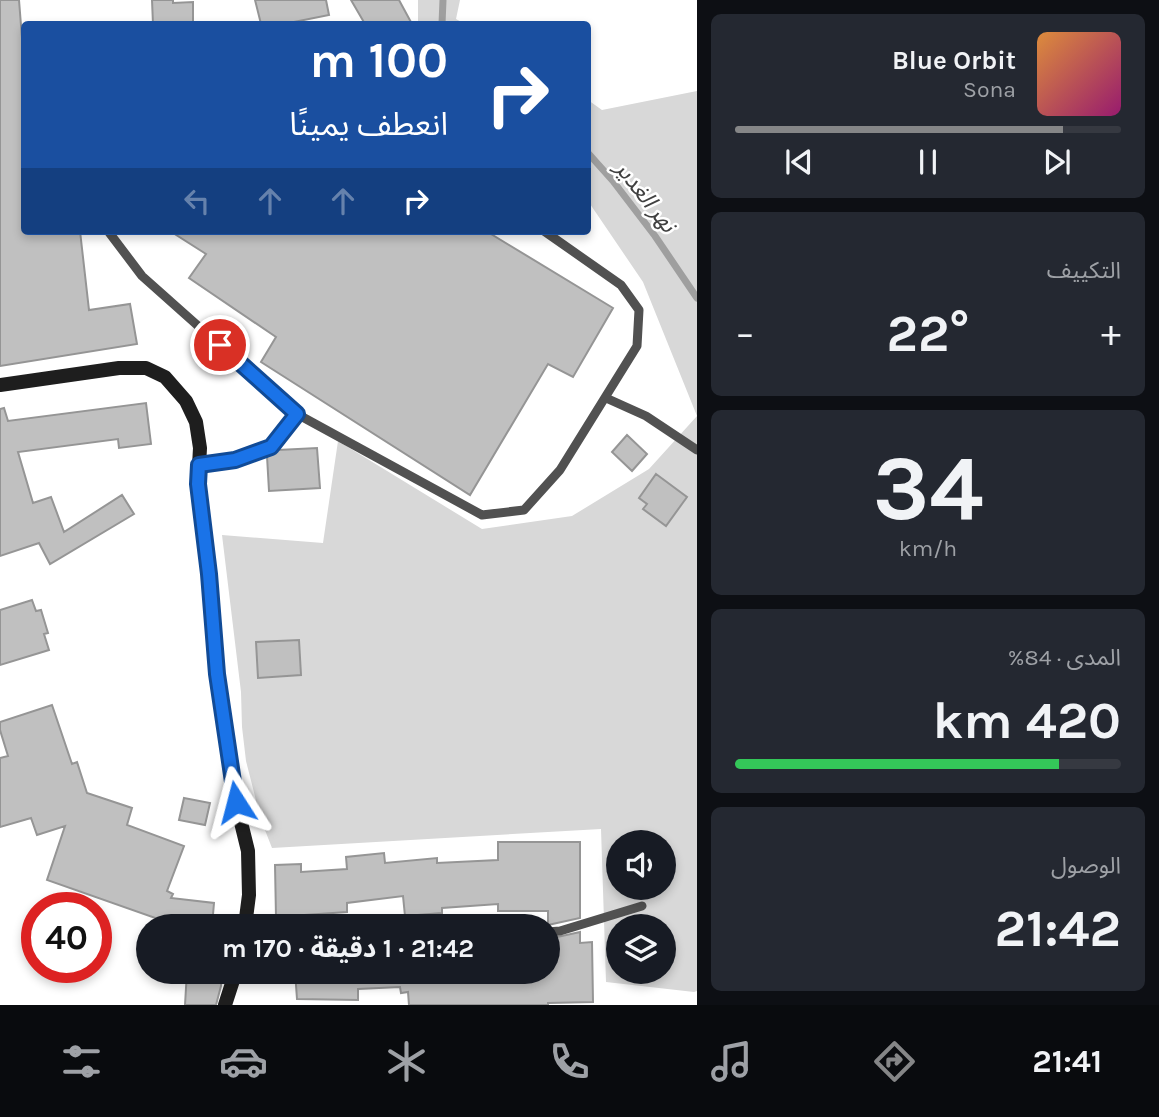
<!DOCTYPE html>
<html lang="ar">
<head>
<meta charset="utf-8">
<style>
	body { margin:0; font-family:Karla,"Noto Sans Arabic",sans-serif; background:#242831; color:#f1f3f6; direction:rtl; height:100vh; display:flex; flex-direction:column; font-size:26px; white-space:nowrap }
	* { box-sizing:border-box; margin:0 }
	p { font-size:23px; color:#9ea1a6 }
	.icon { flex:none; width:38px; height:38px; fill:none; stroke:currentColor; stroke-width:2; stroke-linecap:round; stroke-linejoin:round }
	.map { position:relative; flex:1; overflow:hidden; direction:ltr }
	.side { display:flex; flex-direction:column; gap:14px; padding:14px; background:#0d0f14; width:462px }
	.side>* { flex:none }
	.top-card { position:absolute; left:21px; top:21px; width:570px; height:214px; border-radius:7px; box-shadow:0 4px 10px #0003; direction:rtl; background:#1a4fa0; color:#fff; overflow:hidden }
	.fabs { position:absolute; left:606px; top:830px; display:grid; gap:14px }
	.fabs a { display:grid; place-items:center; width:70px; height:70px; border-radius:50%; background:#171b24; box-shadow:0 4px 10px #0003; font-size:35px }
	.speed { position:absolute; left:21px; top:892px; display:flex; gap:14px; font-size:35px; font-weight:700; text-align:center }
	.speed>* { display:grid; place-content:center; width:91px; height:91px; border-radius:50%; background:#171b24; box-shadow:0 4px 10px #0003; line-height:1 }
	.speed .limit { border:10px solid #d22; background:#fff; color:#111 }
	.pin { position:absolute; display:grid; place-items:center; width:60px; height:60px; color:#fff; margin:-30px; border:4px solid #fff; border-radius:50%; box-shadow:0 2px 7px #0007 }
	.me { position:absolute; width:77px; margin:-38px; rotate:351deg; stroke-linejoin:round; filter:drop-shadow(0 0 5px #0008) }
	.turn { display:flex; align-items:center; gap:24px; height:147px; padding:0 28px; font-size:32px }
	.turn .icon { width:91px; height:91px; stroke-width:2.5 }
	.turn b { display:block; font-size:49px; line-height:60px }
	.lanes { display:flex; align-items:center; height:66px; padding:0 28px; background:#0003; justify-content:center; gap:35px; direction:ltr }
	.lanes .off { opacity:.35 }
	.big { font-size:52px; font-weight:700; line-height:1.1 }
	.side .widget { flex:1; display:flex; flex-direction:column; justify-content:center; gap:10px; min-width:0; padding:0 24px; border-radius:10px; background:#242831 }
	.side .dial { align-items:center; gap:0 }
	.dial b { font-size:91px; line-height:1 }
	.song { display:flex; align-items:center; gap:21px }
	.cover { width:84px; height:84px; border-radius:10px; background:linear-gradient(135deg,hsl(30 70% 55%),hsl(320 70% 35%)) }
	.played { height:7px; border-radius:4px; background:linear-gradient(90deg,#858687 85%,#363941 85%) }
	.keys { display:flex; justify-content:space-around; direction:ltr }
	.heat { display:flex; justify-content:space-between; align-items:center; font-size:38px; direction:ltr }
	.charge { height:10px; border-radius:5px; background:linear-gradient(90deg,#34c759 84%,#363941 0) }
	.trip { position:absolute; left:136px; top:914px; width:424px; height:70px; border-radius:35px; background:#171b24; box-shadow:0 4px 10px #0003; font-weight:700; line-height:70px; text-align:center; direction:rtl }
	.menu { display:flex; height:112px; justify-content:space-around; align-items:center; background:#090b0e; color:#9ea1a6 }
	.menu .icon { width:49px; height:49px }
	.menu .on { color:#858687 }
	.menu b { font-size:32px; color:#f1f3f6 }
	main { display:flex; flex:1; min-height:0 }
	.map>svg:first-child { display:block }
	.green { fill:#d8d8d8; fill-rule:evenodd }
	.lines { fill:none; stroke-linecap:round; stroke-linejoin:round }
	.stream { stroke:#9f9f9f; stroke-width:7 }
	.building { fill:#c0c0c0; stroke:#959595; stroke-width:2 }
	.lane { stroke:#515151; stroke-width:9 }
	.secondary { stroke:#1e1e1e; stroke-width:14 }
	.route-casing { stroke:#114b97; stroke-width:18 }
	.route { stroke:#1a73e8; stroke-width:12 }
	.labels { text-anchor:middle; stroke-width:5; stroke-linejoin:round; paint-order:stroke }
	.water-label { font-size:23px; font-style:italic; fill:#404040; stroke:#fff }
</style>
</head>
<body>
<main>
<section class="side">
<div class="widget">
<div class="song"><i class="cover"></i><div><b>Blue Orbit</b><p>Sona</p></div></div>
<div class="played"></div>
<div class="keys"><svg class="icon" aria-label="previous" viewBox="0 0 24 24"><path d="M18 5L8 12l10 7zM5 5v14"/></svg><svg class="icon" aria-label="pause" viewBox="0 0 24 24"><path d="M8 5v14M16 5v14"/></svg><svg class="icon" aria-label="next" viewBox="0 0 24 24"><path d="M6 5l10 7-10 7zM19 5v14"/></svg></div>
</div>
<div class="widget"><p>التكييف</p>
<div class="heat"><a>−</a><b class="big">22°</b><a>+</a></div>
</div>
<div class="widget dial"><b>34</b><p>km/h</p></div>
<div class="widget"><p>المدى · 84%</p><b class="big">420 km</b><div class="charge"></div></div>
<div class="widget"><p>الوصول</p><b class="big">21:42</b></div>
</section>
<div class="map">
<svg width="697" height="1005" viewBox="0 0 697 1005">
	<rect width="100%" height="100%" fill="#fff"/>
	<path class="green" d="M418,0H460L456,19L465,24H418Z
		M697,91V991L694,992L606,982L601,829L272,848L261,820L246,761L242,727L241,692L222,535L323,543L338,441L482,529L572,516L649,469L697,416L643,282L588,201V100L602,110ZM618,842H663V887H618ZM618,926H663V971H618Z"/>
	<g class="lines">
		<path class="stream" d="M442,24L443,0
			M588,153L613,181L655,236L697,298"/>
	</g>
	<path class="building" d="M0,0H19L22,38H24V231H80L89,310L130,304L137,344L0,366Z
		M152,0H173V3L193,2V24H153Z
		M255,0H326L329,15L284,24H261Z
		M351,0H399L412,24H365Z
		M170,231H486L613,308L573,377L548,364L470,495L261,362L276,337L189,278L206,254Z
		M146,403L151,444L119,448L118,439L18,452L33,503L51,497L64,532L122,495L134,514L50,564L39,543L0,556V409L4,408L8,421Z
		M627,435L647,454L632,471L612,452Z
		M317,448L320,488L269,491L267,456L278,450Z
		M656,474L687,497L666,526L643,509L647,504L639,498Z
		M32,600L36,611L41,610L48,633L44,634L49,650L0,665V610Z
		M299,640L301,675L258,678L256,642Z
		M52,705L72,764L77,762L87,793L132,808L127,825L184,846L167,891L173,894L171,898L214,903L212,926H178L47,880L65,826L37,835L31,818L0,827V758L8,756L0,730V722Z
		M184,798L210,803L205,825L179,820Z
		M498,842H580V918L548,925V911H498V904L442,908V913L405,916L403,896L347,903V912L276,917L275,865L301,864V872L347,869L346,857L384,853L385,863L437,858V863L498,860Z
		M580,932V943L592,942L593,1002L548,1003V1005H409L408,992L401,993L400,987L358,989V1000L297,999L295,971H548V939Z
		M187,971H222L221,986L216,1005H185Z"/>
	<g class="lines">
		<path class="lane" d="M108,231L142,276L297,414L482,515L524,510L560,470L637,346L639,310L621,285L544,231
			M606,398L646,416L697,450
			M199,465L235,460L271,447L297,414
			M245,923L398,926
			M548,932L560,931L642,906"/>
		<path class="secondary" d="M0,385L119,368H146L165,377L186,401L196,422L200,448L198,484L209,574L217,674L236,802L248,851L249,895L245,926
			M225,1005L236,971"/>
	</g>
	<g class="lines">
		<defs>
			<path id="route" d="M220,345L297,414L271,447L235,460L199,465L198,484L209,574L217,674L236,802"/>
		</defs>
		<use href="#route" class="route-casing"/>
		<use href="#route" class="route"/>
	</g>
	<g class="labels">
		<g class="water-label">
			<text transform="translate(646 196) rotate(52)" y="8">نهر الغدير</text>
		</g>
	</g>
</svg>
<div class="fabs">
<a><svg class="icon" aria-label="sound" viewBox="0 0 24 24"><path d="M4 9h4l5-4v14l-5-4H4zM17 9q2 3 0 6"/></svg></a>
<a><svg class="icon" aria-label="layers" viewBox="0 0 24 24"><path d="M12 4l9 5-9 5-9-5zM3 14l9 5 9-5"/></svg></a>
</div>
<div class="speed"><div class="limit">40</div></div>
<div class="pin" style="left:220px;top:345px;background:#d93025"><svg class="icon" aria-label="arrive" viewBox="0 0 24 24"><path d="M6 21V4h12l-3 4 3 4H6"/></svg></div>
<svg class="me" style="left:236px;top:802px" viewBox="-20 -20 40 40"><path d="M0-17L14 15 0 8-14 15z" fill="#1a73e8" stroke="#fff" stroke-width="4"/></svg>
<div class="trip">21:42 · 1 دقيقة · 170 m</div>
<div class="top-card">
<div class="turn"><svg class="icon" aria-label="right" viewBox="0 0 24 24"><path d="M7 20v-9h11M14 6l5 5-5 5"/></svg><div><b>100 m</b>انعطف يمينًا</div></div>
<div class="lanes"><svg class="icon off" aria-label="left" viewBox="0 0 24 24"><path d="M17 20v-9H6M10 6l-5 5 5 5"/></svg><svg class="icon off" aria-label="ahead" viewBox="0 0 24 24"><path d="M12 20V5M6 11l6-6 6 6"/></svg><svg class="icon off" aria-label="ahead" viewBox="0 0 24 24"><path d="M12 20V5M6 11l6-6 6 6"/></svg><svg class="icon" aria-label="right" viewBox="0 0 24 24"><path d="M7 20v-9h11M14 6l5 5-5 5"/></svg></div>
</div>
</div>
</main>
<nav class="menu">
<b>21:41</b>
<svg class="icon on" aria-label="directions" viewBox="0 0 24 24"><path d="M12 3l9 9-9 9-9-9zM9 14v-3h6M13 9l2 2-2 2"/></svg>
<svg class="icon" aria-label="music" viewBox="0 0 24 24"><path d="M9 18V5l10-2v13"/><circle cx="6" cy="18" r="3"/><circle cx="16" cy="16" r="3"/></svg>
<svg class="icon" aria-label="phone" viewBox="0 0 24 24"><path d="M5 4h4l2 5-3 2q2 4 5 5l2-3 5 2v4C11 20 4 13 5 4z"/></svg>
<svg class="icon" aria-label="climate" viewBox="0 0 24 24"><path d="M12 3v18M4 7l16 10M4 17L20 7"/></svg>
<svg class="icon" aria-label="car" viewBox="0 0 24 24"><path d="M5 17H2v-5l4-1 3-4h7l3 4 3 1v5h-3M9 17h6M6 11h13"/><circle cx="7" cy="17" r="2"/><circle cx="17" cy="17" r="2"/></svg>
<svg class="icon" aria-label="filters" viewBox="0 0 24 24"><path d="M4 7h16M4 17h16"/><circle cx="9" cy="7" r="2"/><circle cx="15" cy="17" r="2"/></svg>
</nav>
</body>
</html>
